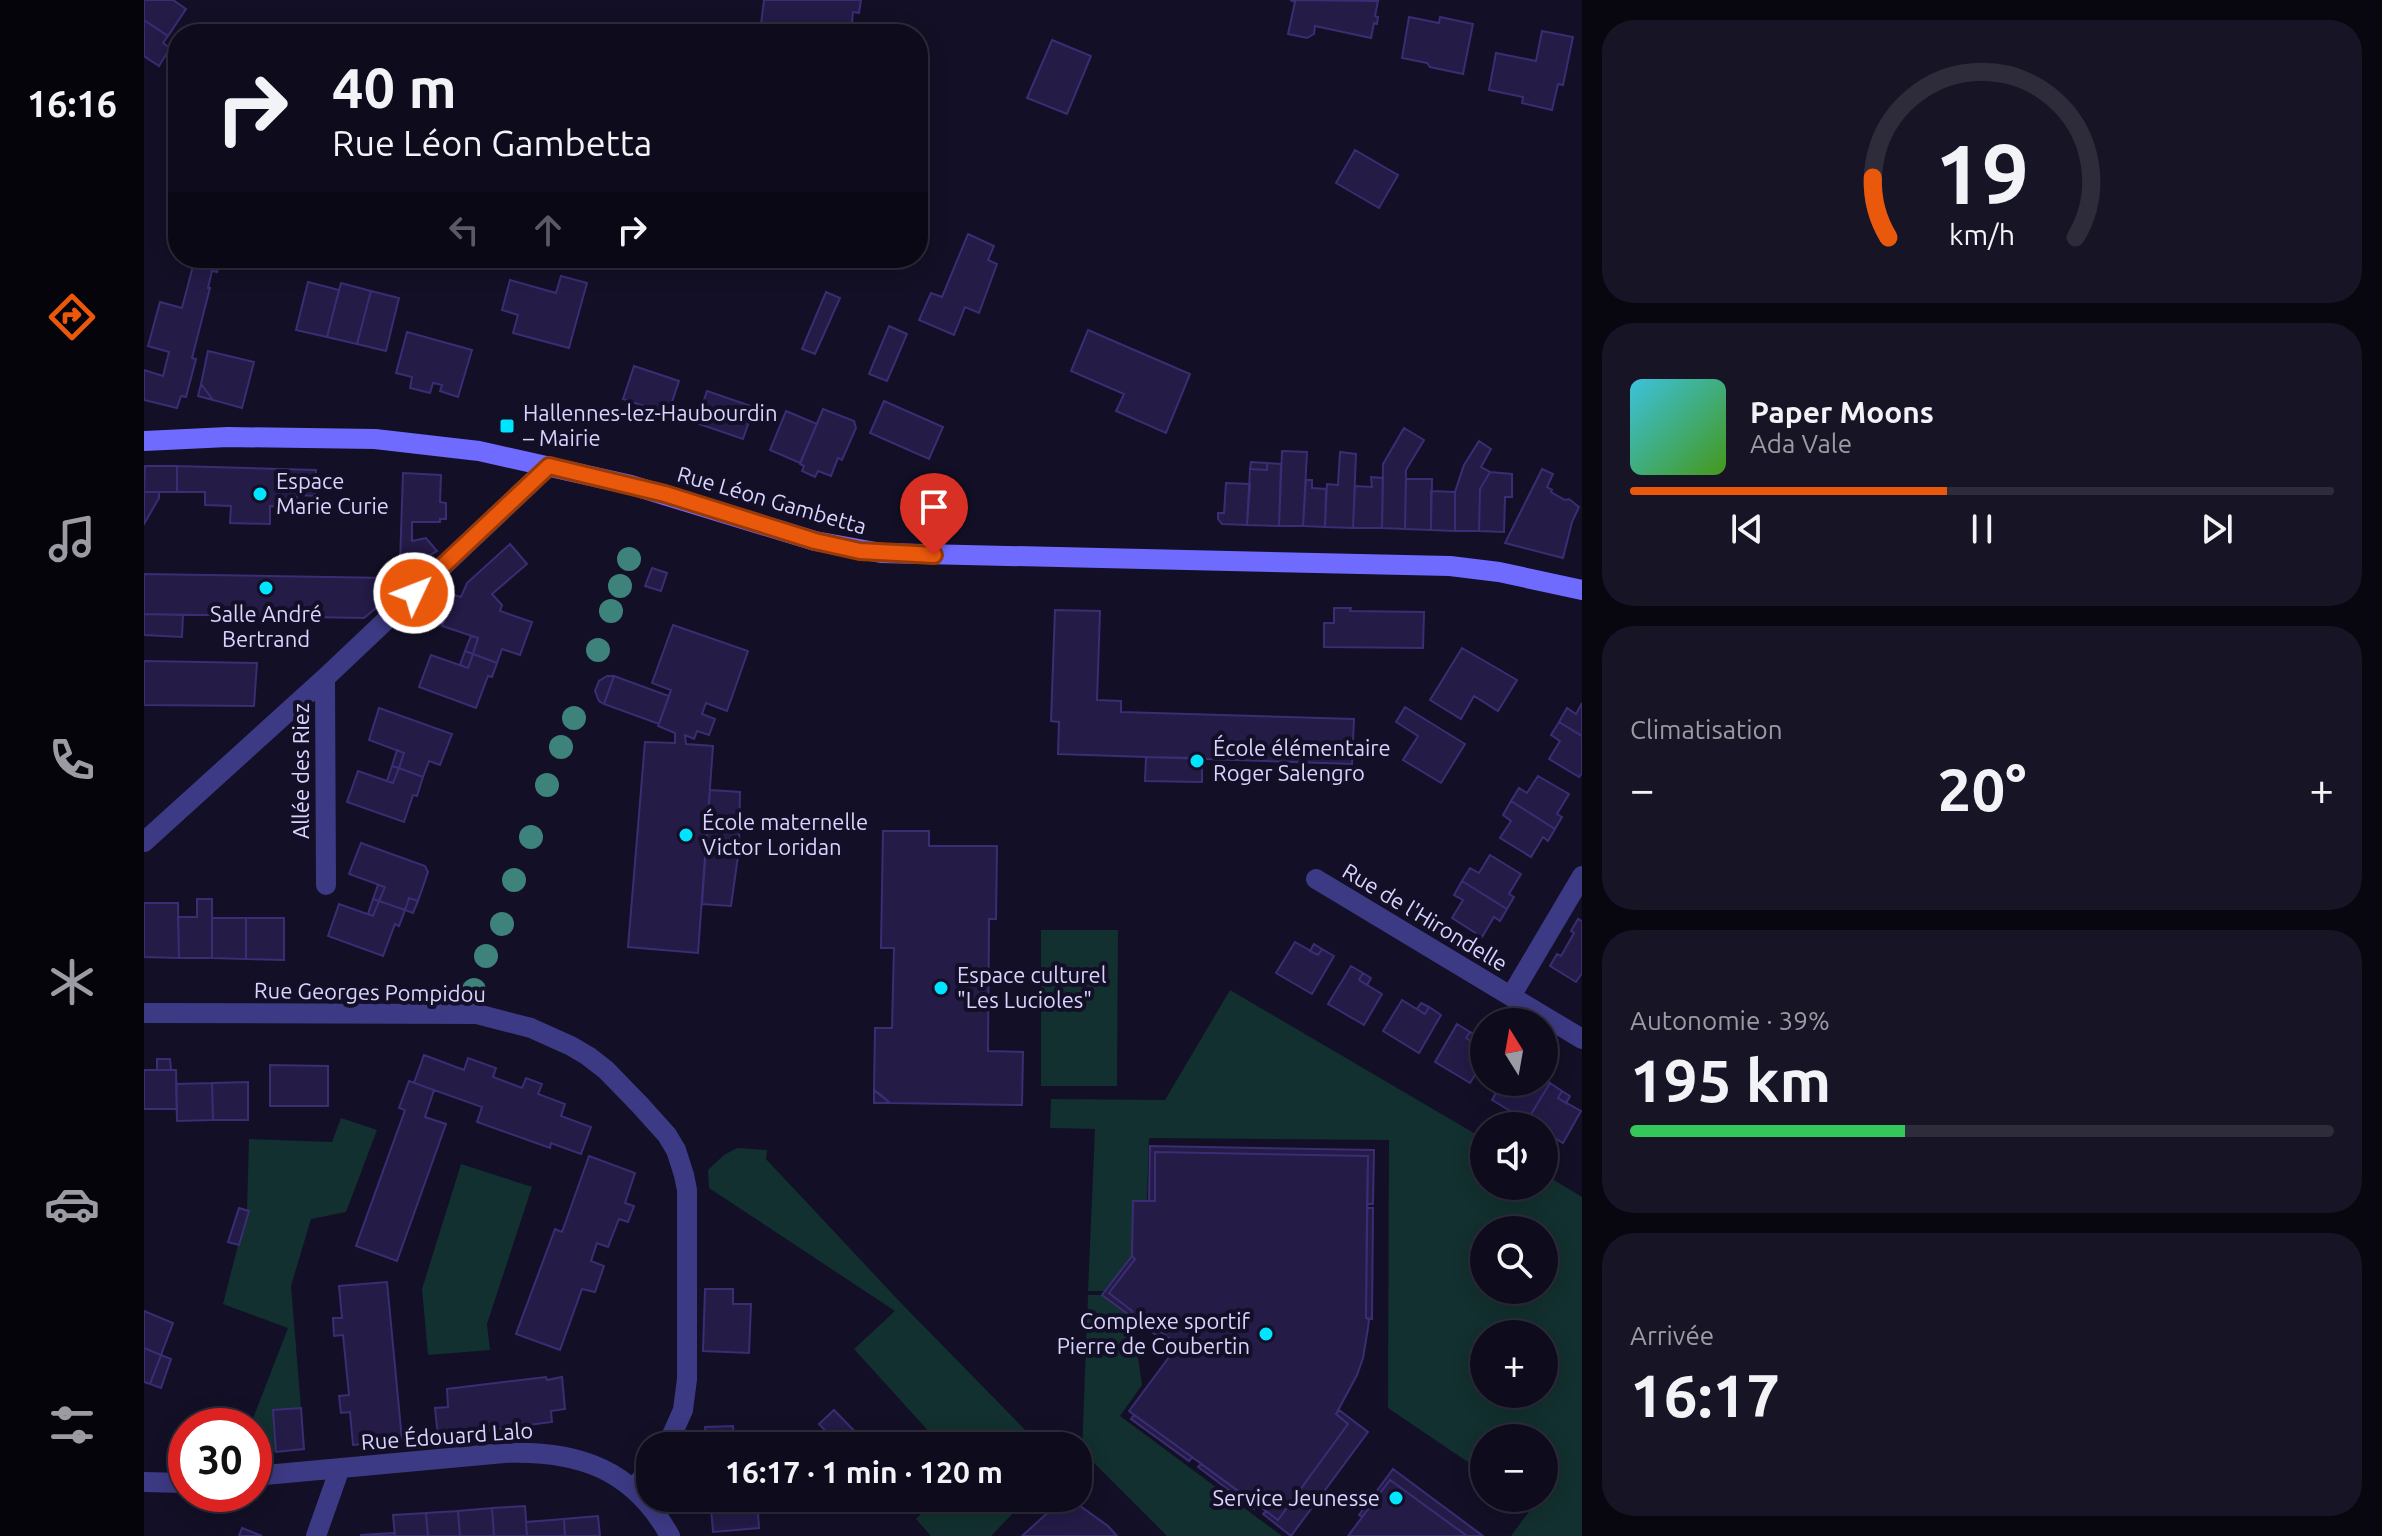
<!DOCTYPE html>
<html lang="fr">
<head>
<meta charset="utf-8">
<style>
	body { margin:0; font-family:Ubuntu,sans-serif; background:#171425; color:#f1f3f6; height:100vh; display:flex; flex-direction:column; font-size:30px; white-space:nowrap }
	* { box-sizing:border-box; margin:0 }
	p { font-size:26px; color:#9b9ba3 }
	.icon { flex:none; width:44px; height:44px; fill:none; stroke:currentColor; stroke-width:2; stroke-linecap:round; stroke-linejoin:round }
	.map { position:relative; flex:1; overflow:hidden }
	.drawer { display:flex; flex-direction:column; gap:20px; padding:20px; background:#08060f; width:800px }
	.drawer>* { flex:none }
	.top-card { position:absolute; left:24px; top:24px; width:760px; height:244px; border-radius:32px; box-shadow:0 4px 20px #0003,0 0 0 2px #2e2b3b; background:#0e0b1c; color:#f1f3f6; overflow:hidden }
	.needle { width:52px; rotate:349deg }
	.buttons { position:absolute; left:1326px; top:1008px; display:grid; gap:16px }
	.buttons a { display:grid; place-items:center; width:88px; height:88px; border-radius:50%; background:#0e0b1c; box-shadow:0 4px 20px #0003,0 0 0 2px #2e2b3b; font-size:40px }
	.speed { position:absolute; left:24px; top:1408px; display:flex; gap:16px; font-size:40px; font-weight:700; text-align:center }
	.speed>* { display:grid; place-content:center; width:104px; height:104px; border-radius:50%; background:#0e0b1c; box-shadow:0 4px 20px #0003,0 0 0 2px #2e2b3b; line-height:1 }
	.speed .limit { border:12px solid #d22; background:#fff; color:#111 }
	.pin { position:absolute; display:grid; place-items:center; width:68px; height:68px; color:#fff; margin:-82px -34px; border-radius:50% 50% 50% 0; rotate:-45deg; box-shadow:0 0 8px #0007 }
	.pin .icon { rotate:45deg }
	.me { position:absolute; width:88px; margin:-44px; rotate:47deg; stroke-linejoin:round; filter:drop-shadow(0 0 6px #0008) }
	.turn { display:flex; align-items:center; gap:28px; height:168px; padding:0 32px; font-size:36px }
	.turn .icon { width:104px; height:104px; stroke-width:2.5 }
	.turn b { display:block; font-size:56px; line-height:68px }
	.lanes { display:flex; align-items:center; height:76px; padding:0 32px; background:#0003; justify-content:center; gap:40px; direction:ltr }
	.lanes .off { opacity:.35 }
	.big { font-size:60px; font-weight:700; line-height:1.1 }
	.drawer .card { flex:1; display:flex; flex-direction:column; justify-content:center; gap:12px; min-width:0; padding:0 28px; border-radius:32px; background:#171425 }
	.drawer .dial { align-items:center; gap:0 }
	.dial svg { height:208px; overflow:visible; fill:none; stroke:#2e2b3b; stroke-width:7; stroke-linecap:round; text-anchor:middle }
	.dial text { fill:#f1f3f6; stroke:none }
	.song { display:flex; align-items:center; gap:24px }
	.cover { width:96px; height:96px; border-radius:12px; background:linear-gradient(135deg,hsl(190 70% 55%),hsl(100 70% 35%)) }
	.played { height:8px; border-radius:4px; background:linear-gradient(90deg,#ea580c 45%,#2e2b3b 45%) }
	.keys { display:flex; justify-content:space-around; direction:ltr }
	.heat { display:flex; justify-content:space-between; align-items:center; font-size:44px; direction:ltr }
	.charge { height:12px; border-radius:6px; background:linear-gradient(90deg,#34c759 39%,#2e2b3b 0) }
	.trip { position:absolute; left:492px; top:1432px; width:456px; height:80px; border-radius:32px; background:#0e0b1c; box-shadow:0 4px 20px #0003,0 0 0 2px #2e2b3b; font-weight:700; line-height:80px; text-align:center }
	main { display:flex; flex:1; min-height:0 }
	.dock { display:flex; flex-direction:column; width:144px; justify-content:space-around; align-items:center; background:#06040b; color:#9b9ba3 }
	.dock .icon { width:56px; height:56px }
	.dock .current { color:#ea580c }
	.dock b { font-size:36px; color:#f1f3f6 }
	.map>svg:first-child { display:block }
	.green { fill:#12302f; fill-rule:evenodd }
	.building { fill:#241b47; stroke:#3b2d73; stroke-width:2 }
	.lines { fill:none; stroke-linecap:round; stroke-linejoin:round }
	.street { stroke:#3d3a85; stroke-width:20 }
	.secondary { stroke:#6f6bff; stroke-width:20 }
	.tree { fill:#3d827b }
	.route-casing { stroke:#983908; stroke-width:20 }
	.route { stroke:#ea580c; stroke-width:14 }
	.poi-dot { fill:#00e5ff; stroke:#130f26; stroke-width:3 }
	.labels { text-anchor:middle; stroke-width:8; stroke-linejoin:round; paint-order:stroke }
	.poi-label { font-size:22px; fill:#d9d4ff; stroke:#130f26; text-anchor:start }
	.street-label { font-size:22px; fill:#d9d4ff; stroke:#130f26 }
</style>
</head>
<body>
<main>
<nav class="dock">
<b>16:16</b>
<svg class="icon current" aria-label="directions" viewBox="0 0 24 24"><path d="M12 3l9 9-9 9-9-9zM9 14v-3h6M13 9l2 2-2 2"/></svg>
<svg class="icon" aria-label="music" viewBox="0 0 24 24"><path d="M9 18V5l10-2v13"/><circle cx="6" cy="18" r="3"/><circle cx="16" cy="16" r="3"/></svg>
<svg class="icon" aria-label="phone" viewBox="0 0 24 24"><path d="M5 4h4l2 5-3 2q2 4 5 5l2-3 5 2v4C11 20 4 13 5 4z"/></svg>
<svg class="icon" aria-label="climate" viewBox="0 0 24 24"><path d="M12 3v18M4 7l16 10M4 17L20 7"/></svg>
<svg class="icon" aria-label="car" viewBox="0 0 24 24"><path d="M5 17H2v-5l4-1 3-4h7l3 4 3 1v5h-3M9 17h6M6 11h13"/><circle cx="7" cy="17" r="2"/><circle cx="17" cy="17" r="2"/></svg>
<svg class="icon" aria-label="filters" viewBox="0 0 24 24"><path d="M4 7h16M4 17h16"/><circle cx="9" cy="7" r="2"/><circle cx="15" cy="17" r="2"/></svg>
</nav>
<div class="map">
<svg width="1438" height="1536" viewBox="0 0 1438 1536">
	<rect width="100%" height="100%" fill="#130f26"/>
	<path class="green" d="M897,930H974L973,1086H897Z
		M1086,990L1340,1139V1186H1400V1174L1438,1197V1536H1367L1389,1506L1378,1498H1400V1438H1340V1473L1244,1408L1245,1140L1005,1138L1003,1201H989L988,1256L961,1291H944L951,1129L906,1128L907,1099L1021,1100ZM1340,1230H1400V1290H1340ZM1340,1334H1400V1394H1340Z
		M197,1118L233,1130L202,1212L167,1219L147,1286L157,1408L129,1410L132,1452L110,1453V1426H106L144,1328L79,1304L103,1210L105,1139L188,1142Z
		M593,1148L623,1150L622,1159L757,1303L897,1446H798L710,1349L751,1311L565,1188L564,1170L580,1155Z
		M317,1164L388,1187L343,1324L346,1350L284,1355L278,1289Z
		M944,1295H958L988,1317L998,1385L976,1416L1138,1536H1023L938,1451Z
		M793,1498H884L847,1536H787L772,1519Z"/>
	<path class="building" d="M0,0H29L42,9L24,36L0,20Z
		M620,0H717L715,13L709,12L707,34L673,32V34L616,33Z
		M1146,0L1234,1L1231,16L1234,17L1233,24L1230,23L1227,38L1171,26L1170,34L1163,38L1144,34L1151,2Z
		M1265,17L1295,23L1296,17L1329,24L1319,74L1286,67L1283,63L1258,58Z
		M0,20L24,36L19,43L26,48L15,66L0,56Z
		M1398,31L1429,37L1419,85L1414,84L1408,110L1378,103L1379,97L1345,90L1352,53L1392,61Z
		M908,40L947,56L923,114L883,98Z
		M1211,150L1254,175L1235,208L1192,183Z
		M824,234L850,246L844,260L853,264L835,313L821,307L810,335L775,320L787,293L798,297Z
		M51,258H77L73,272L68,271L64,288H66L48,358L52,359L42,397L37,396L33,408L0,400V370L19,376L25,352L4,346L16,302L38,308Z
		M417,276L443,283L425,348L369,333L374,315L358,310L366,280L412,293Z
		M164,282L195,290L183,337L152,330Z
		M197,283L227,291L213,344L183,337Z
		M227,291L255,298L242,351L213,344Z
		M682,292L696,298L671,354L658,349Z
		M745,326L763,334L743,381L725,374Z
		M944,330L1046,374L1022,433L972,411L980,394L927,371Z
		M263,332L328,350L314,397L296,391L298,385L289,383L286,393L266,388L268,377L252,373Z
		M64,351L110,362L98,408L69,400L57,384Z
		M490,366L535,381L524,414L479,399Z
		M57,384L69,400L54,396Z
		M563,391L610,407L599,439L552,423Z
		M740,401L799,427L785,459L726,433Z
		M679,409L710,421L712,428L698,460L694,458L687,476L674,471L671,477L658,471L660,466L656,464Z
		M642,411L673,424L656,463L626,450Z
		M1260,428L1280,440L1262,470L1261,529L1238,528L1239,464Z
		M1335,441L1347,449L1337,467L1346,472L1336,489L1335,531H1311V492L1320,465Z
		M1138,451L1163,452L1159,526H1135Z
		M1196,452L1212,454L1209,528L1181,527L1183,484L1194,485Z
		M1107,462L1123,463V470L1106,469Z
		M1123,463L1137,464L1135,526L1103,525L1106,469L1123,470Z
		M1,466H33V492H0Z
		M33,466L172,470L171,496L153,495V507L126,506V524L86,523L87,506L61,505V492H33Z
		M1398,469L1409,474L1403,487L1408,490L1407,492L1421,500L1425,499L1435,507L1428,522L1419,558L1361,543Z
		M1346,472L1368,474V497H1361L1360,532L1335,531L1336,489Z
		M259,473L297,475L296,502L302,503V519H296V522H268V541L282,538L293,551L270,564L256,563Z
		M1227,477L1239,478L1238,528H1209L1211,486L1228,487Z
		M1262,479H1288L1287,530L1261,529Z
		M1162,480H1168V488L1182,489L1181,527L1159,526Z
		M1082,483L1106,484L1103,525L1078,524L1074,519V513H1080Z
		M1287,491L1311,492V531L1287,530Z
		M0,492H15V498L0,524Z
		M366,544L383,564L348,594L358,605L356,611L388,622L376,655L358,649L353,663L329,654L334,638L298,626L310,595L317,597L323,583Z
		M508,568L523,573L517,591L501,586Z
		M0,574L243,578V599L220,618L0,614Z
		M1190,608H1207L1206,611L1280,612L1279,648L1180,647V623H1190Z
		M911,610L956,611L953,700L977,701V712L1210,719L1208,764L914,754L915,722L907,721Z
		M0,614L39,615L38,637L0,635Z
		M529,625L604,651L583,711L562,703L558,714L571,719L565,735L553,731L550,739L541,735L542,744L569,746L554,953L484,947L501,742L531,743V733L514,726L527,690L508,683Z
		M327,636L334,638L329,654L321,651Z
		M1318,648L1373,680L1354,711L1330,696L1317,719L1286,700Z
		M321,651L329,654L324,668L316,665Z
		M329,654L353,663L348,677L344,676L332,708L275,687L287,655L324,668Z
		M0,661L113,663L110,706L0,705Z
		M463,676H470L460,704L455,701L451,691L455,681Z
		M470,676L525,696L515,724L460,704Z
		M1438,703V736L1415,722L1423,708L1432,714Z
		M1261,707L1321,744L1297,783L1259,760L1274,736L1252,722Z
		M235,708L308,734L296,765L285,761L279,777L255,768L260,753L225,740Z
		M1415,722L1438,736V773L1435,777L1405,759L1416,741L1407,735Z
		M253,750L260,753L255,768L248,766Z
		M1002,757L1058,758V782L1001,781Z
		M248,766L255,768L249,783L243,781Z
		M255,768L279,777L273,796L269,795L260,822L203,802L214,771L249,783Z
		M1394,776L1425,794L1413,814L1418,817L1411,829L1367,801L1375,788L1383,793Z
		M566,790L596,792L595,849L587,906L558,904Z
		M1367,801L1411,829L1404,841L1399,837L1387,857L1356,838L1367,821L1359,815Z
		M739,831H785V846H853L852,919H845L844,1051L879,1052L878,1105L746,1103L730,1090L731,1028H748L750,948H737Z
		M217,843L281,866L284,872L274,901L265,898L261,910L235,901L241,887L205,874Z
		M1346,855L1377,874L1365,894L1370,897L1363,909L1318,881L1326,868L1335,873Z
		M1318,881L1363,909L1356,921L1350,917L1338,937L1308,918L1319,900L1310,895Z
		M234,885L241,887L235,901L229,899Z
		M265,898L274,901L269,913L261,910Z
		M53,899H68V958H35L34,917H53Z
		M229,899L235,901L229,916L224,914Z
		M235,901L261,910L255,926L251,924L239,956L184,936L195,904L229,916Z
		M0,903H34L35,958L0,957Z
		M68,918H102V959L68,958Z
		M102,918H140V960L102,959Z
		M1434,919L1438,921V973L1432,982L1406,966L1413,954L1417,956L1430,933L1427,931Z
		M1151,942L1174,955L1178,949L1190,956L1168,994L1132,973Z
		M1170,944L1178,949L1174,955L1166,951Z
		M1207,966L1219,973L1215,980L1238,994L1220,1025L1184,1004Z
		M1219,973L1227,978L1223,985L1215,980Z
		M1258,1000L1281,1014L1285,1007L1297,1015L1275,1053L1239,1031Z
		M1277,1003L1285,1007L1281,1014L1273,1009Z
		M1313,1024L1326,1032L1322,1038L1340,1049V1061L1326,1083L1291,1062Z
		M1326,1032L1334,1036L1330,1043L1322,1038Z
		M280,1055L320,1070L324,1058L352,1068L349,1077L373,1086L378,1088L382,1078L398,1084L394,1094L421,1104L417,1116L447,1127L437,1154L407,1143L406,1148L333,1122L338,1107L270,1083Z
		M13,1059H26L27,1070H13Z
		M126,1065L184,1066V1106H126Z
		M0,1070H32L33,1109H0Z
		M1400,1080L1406,1083L1383,1121L1348,1100L1358,1082L1390,1083L1400,1082Z
		M265,1081L290,1090L281,1117L302,1124L253,1261L212,1246L261,1110L255,1108Z
		M104,1082V1120H69L68,1083Z
		M68,1083L69,1120L33,1121L32,1084Z
		M1406,1083L1418,1091L1414,1098L1437,1111L1419,1143L1400,1131V1126H1391L1383,1121Z
		M730,1090L736,1094L746,1103H730Z
		M1418,1091L1426,1096L1422,1103L1414,1098Z
		M1006,1146L1230,1150L1229,1204H1223L1224,1156L1011,1152V1201H1005Z
		M1011,1152L1224,1156L1222,1318L1225,1319L1224,1328L1219,1358L1213,1375L1192,1414L1204,1424L1134,1520L985,1411L1034,1345L1009,1326L988,1327V1311L965,1293L991,1259L988,1256L989,1201H1011Z
		M445,1156L491,1173L481,1203L490,1206L484,1222L475,1219L464,1247L453,1243L447,1261L460,1266L451,1292L438,1289L416,1350L372,1334L411,1229L418,1232Z
		M95,1208L105,1211L95,1245L84,1242Z
		M1223,1208H1229L1228,1319L1222,1318Z
		M988,1256L991,1259L965,1293L988,1311V1317L958,1295Z
		M243,1282L258,1440L209,1445L206,1412L197,1413L195,1396L205,1395L199,1335L190,1336L189,1318H198L195,1286Z
		M561,1289H589V1304H607L605,1353L559,1351Z
		M0,1311L29,1323L17,1355L0,1348Z
		M1000,1326H1009L1034,1345L1031,1349Z
		M0,1348L17,1355L6,1384L0,1382Z
		M17,1355L27,1359L17,1388L6,1384Z
		M402,1377L403,1380L418,1377L421,1409L407,1411L408,1422L294,1437L291,1408L304,1407L303,1389Z
		M157,1408L160,1449L132,1452L129,1410Z
		M690,1410L725,1446H696L675,1424Z
		M1195,1410L1224,1432L1147,1536L1119,1514L1122,1511L1134,1520L1204,1424L1192,1414Z
		M990,1415L1048,1457L1045,1461L987,1419Z
		M589,1426L590,1439L608,1438L609,1446H563L561,1427Z
		M1057,1464L1113,1505L1110,1509L1054,1467Z
		M1249,1469L1339,1536H1323L1246,1480L1218,1517L1215,1515Z
		M1246,1480L1323,1536H1204Z
		M553,1498H613L615,1528L569,1532L567,1508L554,1510Z
		M723,1498H742L731,1507Z
		M920,1498H925L964,1526L973,1536H878Z
		M381,1506L383,1536H350L348,1508Z
		M348,1508L350,1536H316L314,1511Z
		M314,1511L316,1536H284L282,1513Z
		M282,1513L284,1536H251L249,1515Z
		M454,1516L456,1536H421L420,1519Z
		M420,1519L421,1536H383L382,1522Z
		M98,1528L118,1536H95Z
		M251,1533V1536L216,1535L232,1534Z"/>
	<g class="lines">
		<path class="street" d="M0,842L181,678
			M1172,879L1438,1039
			M182,885L181,678L405,466
			M1367,996L1438,876
			M0,1013L333,1014L387,1028L427,1046L444,1056L462,1070L496,1105L523,1135L532,1150L540,1175L543,1190V1379L539,1410L523,1446
			M110,1476L360,1453C434,1450 489,1469 526,1536
			M0,1482L42,1483
			M490,1488L506,1469
			M172,1536L196,1468"/>
		<path class="secondary" d="M0,441L84,437L231,439L335,451L487,485L671,541L737,553L1306,566L1355,572L1438,590"/>
	</g>
	<g class="tree">
		<circle cx="485" cy="559" r="12"/>
		<circle cx="476" cy="586" r="12"/>
		<circle cx="467" cy="611" r="12"/>
		<circle cx="454" cy="650" r="12"/>
		<circle cx="430" cy="718" r="12"/>
		<circle cx="417" cy="747" r="12"/>
		<circle cx="403" cy="785" r="12"/>
		<circle cx="387" cy="837" r="12"/>
		<circle cx="370" cy="880" r="12"/>
		<circle cx="358" cy="924" r="12"/>
		<circle cx="342" cy="956" r="12"/>
		<circle cx="330" cy="990" r="12"/>
	</g>
	<g class="lines">
		<defs>
			<path id="route" d="M270,593L405,466L521,494L671,541L716,551L790,555"/>
		</defs>
		<use href="#route" class="route-casing"/>
		<use href="#route" class="route"/>
	</g>
	<g class="poi-dot">
		<rect x="355" y="418" width="16" height="16" rx="4"/>
		<circle cx="116" cy="494" r="8"/>
		<circle cx="122" cy="588" r="8"/>
		<circle cx="1053" cy="761" r="8"/>
		<circle cx="542" cy="835" r="8"/>
		<circle cx="797" cy="988" r="8"/>
		<circle cx="1122" cy="1334" r="8"/>
		<circle cx="1252" cy="1498" r="8"/>
	</g>
	<g class="labels">
		<g class="poi-label">
			<text x="379" y="421">Hallennes-lez-Haubourdin<tspan x="379" dy="25">– Mairie</tspan></text>
			<text x="132" y="489">Espace<tspan x="132" dy="25">Marie Curie</tspan></text>
			<text x="122" y="622" text-anchor="middle">Salle André<tspan x="122" dy="25">Bertrand</tspan></text>
			<text x="1069" y="756">École élémentaire<tspan x="1069" dy="25">Roger Salengro</tspan></text>
			<text x="558" y="830">École maternelle<tspan x="558" dy="25">Victor Loridan</tspan></text>
			<text x="813" y="983">Espace culturel<tspan x="813" dy="25">"Les Lucioles"</tspan></text>
			<text x="1106" y="1329" text-anchor="end">Complexe sportif<tspan x="1106" dy="25">Pierre de Coubertin</tspan></text>
			<text x="1236" y="1506" text-anchor="end">Service Jeunesse</text>
		</g>
		<g class="street-label">
			<text transform="translate(628 500) rotate(16)" y="8">Rue Léon Gambetta</text>
			<text transform="translate(157 771) rotate(-90)" y="8">Allée des Riez</text>
			<text transform="translate(1281 917) rotate(31)" y="8">Rue de l'Hirondelle</text>
			<text transform="translate(226 992) rotate(1)" y="8">Rue Georges Pompidou</text>
			<text transform="translate(303 1436) rotate(-4)" y="8">Rue Édouard Lalo</text>
		</g>
	</g>
</svg>
<div class="buttons">
<a><svg class="needle" viewBox="-14 -14 28 28"><path d="M0-13l5 13h-10z" fill="#e53935"/><path d="M0 13l5-13h-10z" fill="#9b9ba3"/></svg></a>
<a><svg class="icon" aria-label="sound" viewBox="0 0 24 24"><path d="M4 9h4l5-4v14l-5-4H4zM17 9q2 3 0 6"/></svg></a>
<a><svg class="icon" aria-label="search" viewBox="0 0 24 24"><circle cx="10" cy="10" r="6"/><path d="M15 15l6 6"/></svg></a>
<a>+</a>
<a>−</a>
</div>
<div class="speed"><div class="limit">30</div></div>
<div class="pin" style="left:790px;top:555px;background:#d93025"><svg class="icon" aria-label="arrive" viewBox="0 0 24 24"><path d="M6 21V4h12l-3 4 3 4H6"/></svg></div>
<svg class="me" style="left:270px;top:593px" viewBox="-20 -20 40 40"><circle r="17" fill="#ea580c" stroke="#fff" stroke-width="3"/><path d="M0-11L8 9 0 5-8 9z" fill="#fff"/></svg>
<div class="trip">16:17 · 1 min · 120 m</div>
<div class="top-card">
<div class="turn"><svg class="icon" aria-label="right" viewBox="0 0 24 24"><path d="M7 20v-9h11M14 6l5 5-5 5"/></svg><div><b>40 m</b>Rue Léon Gambetta</div></div>
<div class="lanes"><svg class="icon off" aria-label="left" viewBox="0 0 24 24"><path d="M17 20v-9H6M10 6l-5 5 5 5"/></svg><svg class="icon off" aria-label="ahead" viewBox="0 0 24 24"><path d="M12 20V5M6 11l6-6 6 6"/></svg><svg class="icon" aria-label="right" viewBox="0 0 24 24"><path d="M7 20v-9h11M14 6l5 5-5 5"/></svg></div>
</div>
</div>
<section class="drawer">
<div class="card dial"><svg viewBox="0 0 100 80">
<path d="M14 69A42 42 0 1 1 86 69"/>
<path d="M14 69A42 42 0 0 1 8 46" stroke="#ea580c"/>
<text x="50" y="56" font-size="32" font-weight="700">19</text>
<text x="50" y="72" font-size="11">km/h</text>
</svg></div>
<div class="card">
<div class="song"><i class="cover"></i><div><b>Paper Moons</b><p>Ada Vale</p></div></div>
<div class="played"></div>
<div class="keys"><svg class="icon" aria-label="previous" viewBox="0 0 24 24"><path d="M18 5L8 12l10 7zM5 5v14"/></svg><svg class="icon" aria-label="pause" viewBox="0 0 24 24"><path d="M8 5v14M16 5v14"/></svg><svg class="icon" aria-label="next" viewBox="0 0 24 24"><path d="M6 5l10 7-10 7zM19 5v14"/></svg></div>
</div>
<div class="card"><p>Climatisation</p>
<div class="heat"><a>−</a><b class="big">20°</b><a>+</a></div>
</div>
<div class="card"><p>Autonomie · 39%</p><b class="big">195 km</b><div class="charge"></div></div>
<div class="card"><p>Arrivée</p><b class="big">16:17</b></div>
</section>
</main>
</body>
</html>
